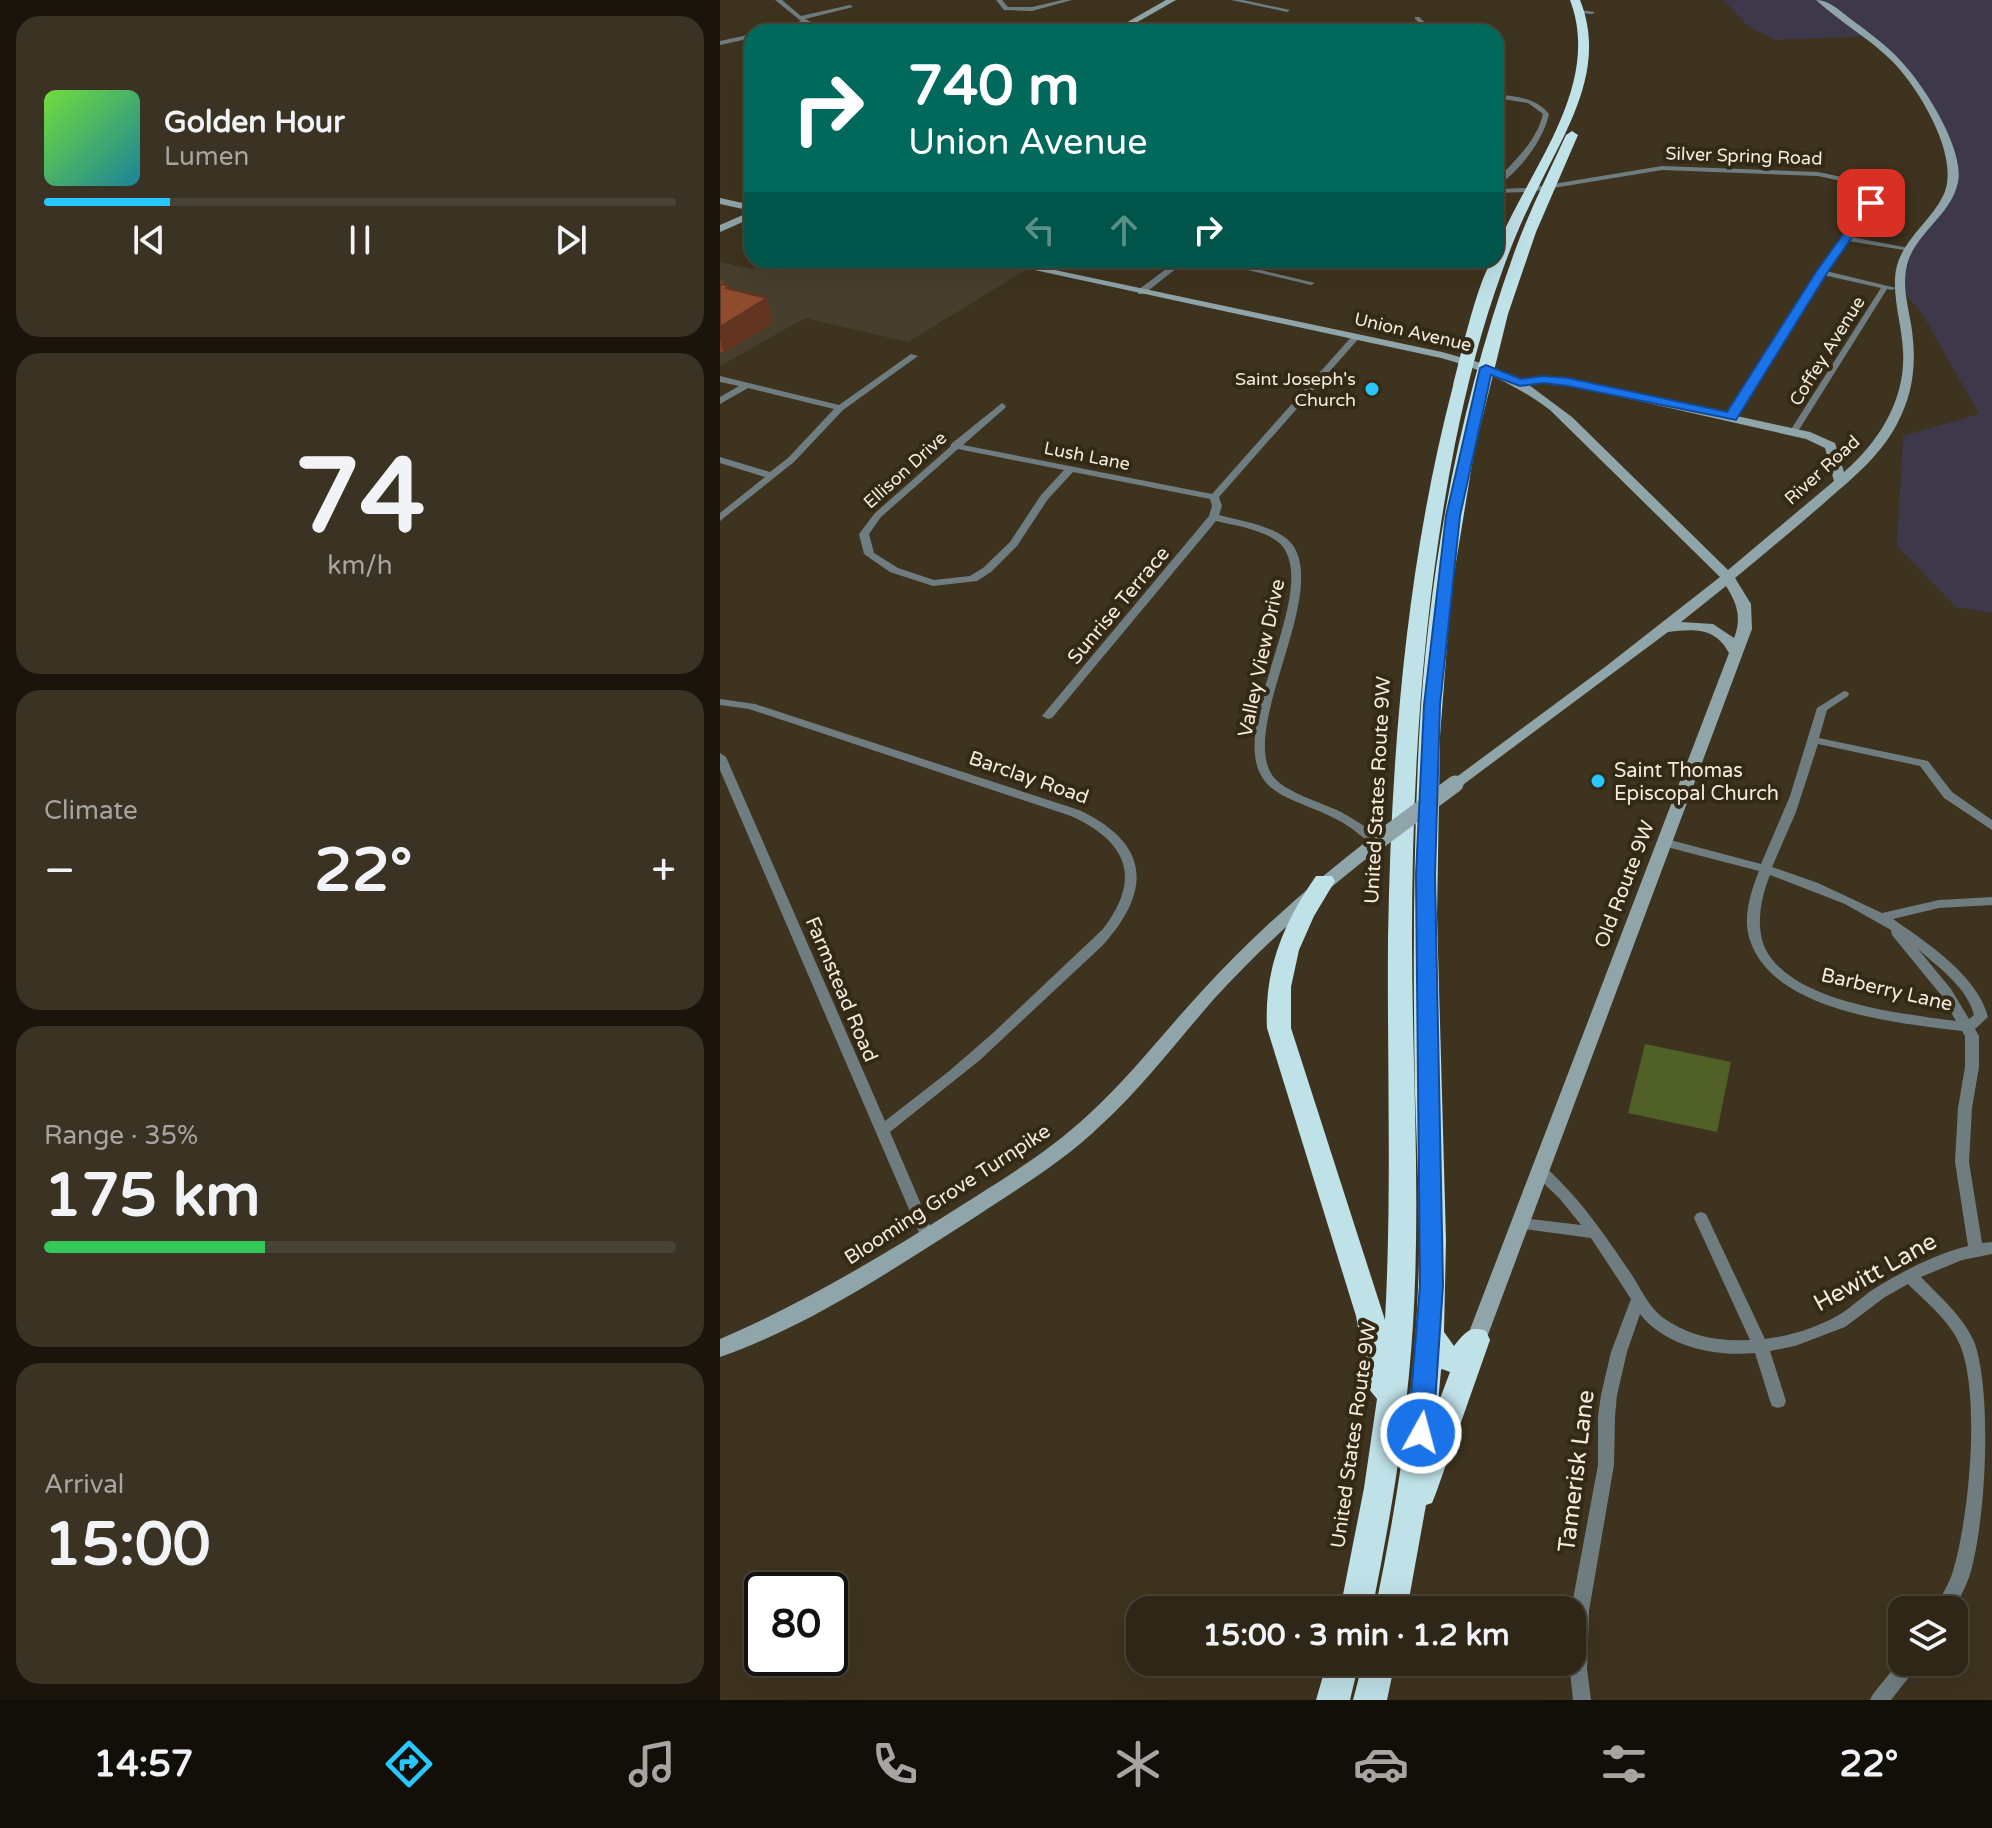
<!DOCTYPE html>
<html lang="en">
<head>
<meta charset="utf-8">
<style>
	body { margin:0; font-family:"Varela Round",sans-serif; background:#3a3223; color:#f1f3f6; height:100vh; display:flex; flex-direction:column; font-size:30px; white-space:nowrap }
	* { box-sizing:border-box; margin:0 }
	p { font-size:26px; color:#a7a5a1 }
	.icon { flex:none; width:44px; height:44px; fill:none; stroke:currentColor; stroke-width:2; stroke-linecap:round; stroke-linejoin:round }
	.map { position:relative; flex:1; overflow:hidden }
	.details { display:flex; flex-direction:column; gap:16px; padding:16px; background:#19150c; width:720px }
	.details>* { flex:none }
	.hud { position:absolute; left:24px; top:24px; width:760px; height:244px; border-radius:24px; box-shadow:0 8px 32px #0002,0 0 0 2px #494335; background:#00695c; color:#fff; overflow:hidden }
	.fabs { position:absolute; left:1168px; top:1596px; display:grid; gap:16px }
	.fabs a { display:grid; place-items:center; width:80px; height:80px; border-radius:16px; background:#2e2616; box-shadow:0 8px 32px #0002,0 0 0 2px #494335; font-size:40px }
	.speed { position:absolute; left:24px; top:1572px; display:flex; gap:16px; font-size:40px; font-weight:700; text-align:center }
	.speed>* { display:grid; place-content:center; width:104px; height:104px; border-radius:50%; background:#2e2616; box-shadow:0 8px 32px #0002,0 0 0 2px #494335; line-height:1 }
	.speed .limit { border:4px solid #111; border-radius:12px; background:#fff; color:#111 }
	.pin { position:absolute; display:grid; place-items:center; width:68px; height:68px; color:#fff; margin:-34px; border-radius:16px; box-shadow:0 4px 12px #0006 }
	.me { position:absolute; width:88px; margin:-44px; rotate:7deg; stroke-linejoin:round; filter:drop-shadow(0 0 6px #0008) }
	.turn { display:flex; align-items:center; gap:28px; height:168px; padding:0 32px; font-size:36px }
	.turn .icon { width:104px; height:104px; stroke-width:2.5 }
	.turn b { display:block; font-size:56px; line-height:68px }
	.lanes { display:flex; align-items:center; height:76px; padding:0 32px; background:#0003; justify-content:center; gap:40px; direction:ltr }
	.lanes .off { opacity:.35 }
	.big { font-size:60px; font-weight:800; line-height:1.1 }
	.details .card { flex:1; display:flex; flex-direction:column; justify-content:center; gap:12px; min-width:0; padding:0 28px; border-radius:24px; background:#3a3223 }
	.details .dial { align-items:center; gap:0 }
	.dial b { font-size:104px; line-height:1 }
	.song { display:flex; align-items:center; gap:24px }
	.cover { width:96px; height:96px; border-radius:12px; background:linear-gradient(135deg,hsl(100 70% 55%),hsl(190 70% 35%)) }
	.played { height:8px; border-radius:4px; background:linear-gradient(90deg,#27c8ff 20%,#494335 20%) }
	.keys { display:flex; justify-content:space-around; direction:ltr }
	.heat { display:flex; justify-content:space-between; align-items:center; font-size:44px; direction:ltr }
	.charge { height:12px; border-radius:6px; background:linear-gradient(90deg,#34c759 35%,#494335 0) }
	.trip { position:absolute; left:406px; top:1596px; width:460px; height:80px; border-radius:24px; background:#2e2616; box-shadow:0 8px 32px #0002,0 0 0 2px #494335; font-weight:800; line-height:80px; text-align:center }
	.menu { display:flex; height:128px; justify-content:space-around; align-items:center; background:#120f09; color:#a7a5a1 }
	.menu .icon { width:56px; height:56px }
	.menu .selected { color:#27c8ff }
	.menu b { font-size:36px; color:#f1f3f6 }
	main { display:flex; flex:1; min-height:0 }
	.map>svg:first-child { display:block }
	.commercial { fill:#473f2e }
	.industrial { fill:#3d394b }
	.green { fill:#516027 }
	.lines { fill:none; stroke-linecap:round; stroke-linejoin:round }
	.street { fill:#6f7d80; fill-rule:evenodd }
	.secondary { fill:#90a5aa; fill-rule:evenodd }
	.highway { fill:#bfe1e8; fill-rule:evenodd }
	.secondary-bridge { stroke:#90a5aa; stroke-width:17 }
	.wall { fill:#7a4027 }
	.shaded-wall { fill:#633420 }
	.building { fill:#8e4b2d; stroke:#633420; stroke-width:2 }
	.route { fill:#1a73e8; stroke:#114b97; stroke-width:2 }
	.poi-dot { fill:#27c8ff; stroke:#332914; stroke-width:3 }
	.labels { text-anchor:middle; stroke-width:8; stroke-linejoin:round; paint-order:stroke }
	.far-street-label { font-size:18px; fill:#f2ebde; stroke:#332914 }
	.far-poi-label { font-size:18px; fill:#f2ebde; stroke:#332914; text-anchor:end }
	.street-label { font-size:20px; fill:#f2ebde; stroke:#332914 }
	.poi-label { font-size:20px; fill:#f2ebde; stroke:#332914; text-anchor:start }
	.near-street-label { font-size:24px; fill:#f2ebde; stroke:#332914 }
</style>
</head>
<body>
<main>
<section class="details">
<div class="card">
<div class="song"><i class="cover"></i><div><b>Golden Hour</b><p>Lumen</p></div></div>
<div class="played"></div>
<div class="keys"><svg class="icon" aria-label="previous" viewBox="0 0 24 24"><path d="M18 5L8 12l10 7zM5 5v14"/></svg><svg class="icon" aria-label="pause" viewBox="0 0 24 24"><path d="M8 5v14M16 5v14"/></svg><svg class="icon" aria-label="next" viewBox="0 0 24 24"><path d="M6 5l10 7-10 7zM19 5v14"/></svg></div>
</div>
<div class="card dial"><b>74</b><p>km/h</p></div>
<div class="card"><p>Climate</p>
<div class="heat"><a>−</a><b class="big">22°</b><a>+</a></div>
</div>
<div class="card"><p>Range · 35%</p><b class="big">175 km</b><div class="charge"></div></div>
<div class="card"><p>Arrival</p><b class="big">15:00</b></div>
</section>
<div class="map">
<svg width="1272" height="1700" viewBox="0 0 1272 1700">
	<rect width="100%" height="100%" fill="#3e331e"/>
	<path class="commercial" d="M50,260H273L309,268L188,342L85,318L0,366V262L33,269Z"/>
	<path class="industrial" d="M1003,0H1272V613L1236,607L1177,546L1183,436L1259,414L1203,315L1182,290L1190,249L1234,180L1232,158L1199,93L1180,65L1149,36L1055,40L1029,27Z"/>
	<path class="green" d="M925,1044L1011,1062L997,1132L908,1113Z"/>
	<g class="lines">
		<path class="street" d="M55,0H62L81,16L130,5L133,7L85,19L112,32C102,32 95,25 85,24C75,23 56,32 43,32L81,21Z
			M276,0H282L288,7H312L342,0H352L312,11L284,10Z
			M511,0H523L570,10L567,12Z
			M860,10L875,12L872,14L858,13Z
			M695,17H699L715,32H709L695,19Z
			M32,34V38L0,45V41Z
			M776,94C796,97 816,97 829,114C823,142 799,171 776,187V181C795,159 816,143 823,114L808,103L776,98Z
			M31,110H32V115L28,112Z
			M942,166L1098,172L1146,182L1155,203L1131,237L1194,249L1190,251L1128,241L1106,271L1176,288L1172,290L1167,289L1077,433H1071L1070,431L1161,288L1103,275L1015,417L1011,420L1007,417L1097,272L1147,203L1140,185L1098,176L942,170L809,192L776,193V189L809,188Z
			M458,260H467L424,294H418V290Z
			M485,260H499L595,283L591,285Z
			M633,335L640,337L499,497L502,506L499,515C520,521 558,526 572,544C609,594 520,725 552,775C563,792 603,803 621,812C636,820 649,829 662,838L664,841L662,844C660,844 658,845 656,844C648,843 638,833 631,828C621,821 610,816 599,811C581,803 552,795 542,777C509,724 598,594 563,547C551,531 514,525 496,521L332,718L328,719L322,716L489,516L492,506L490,499L353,472L328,499L297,546L271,572L257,581L213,586L170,572L144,554L139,534L155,513L230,447L231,444L282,403L286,406L285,408L243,445L492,494ZM238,449L344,470L321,495L290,542L263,568L250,576L214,580L178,568L154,553L149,534L161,517Z
			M191,354L198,356L123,410L74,462L0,521V513L45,477L0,463V457L50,472L68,458L114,409L28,388L0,404V397L19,386L0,382V376L119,405Z
			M1124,691L1128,692L1129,694L1128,696L1107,710L1099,738L1208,761L1232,792L1272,820V830L1224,798L1200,766L1098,744L1076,812L1052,867L1098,883L1162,913L1219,900L1272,897V905L1219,908L1173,919C1206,942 1258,976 1268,1017L1255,1029L1259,1036V1067L1252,1108L1249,1162L1262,1243L1272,1242V1254L1242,1260L1201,1277C1221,1298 1244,1317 1255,1344C1272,1396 1266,1516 1251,1571C1247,1585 1240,1598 1233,1610H1214C1220,1597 1229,1585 1233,1571C1249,1518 1261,1396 1240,1345C1230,1321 1206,1302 1188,1284L1165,1297L1125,1327L1075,1346L1050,1351L1066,1401L1064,1406L1058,1408L1052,1406L1050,1401L1035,1353C995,1357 946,1347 920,1314L907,1352L897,1395L895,1416L894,1465L869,1611L867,1669L871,1700H853L849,1662H852L851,1610L878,1465V1416L881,1395L891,1352L911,1299L871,1238L796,1228L794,1224L796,1220L801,1218L861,1225L840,1199L815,1175L813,1171L815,1167L820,1165L825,1167C860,1198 884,1234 910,1272C920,1287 928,1306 942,1317C968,1336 998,1342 1030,1340L974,1218L976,1214L981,1212L986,1214L1045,1339C1070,1336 1100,1327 1122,1313C1134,1305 1144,1295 1157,1287C1185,1270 1216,1254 1248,1246L1235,1162L1238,1108L1245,1067V1036L1242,1031C1178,1023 1050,1012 1029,937C1023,916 1031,891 1039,871L939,845L937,842L943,838L1041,864L1070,796L1097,708ZM1050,875L1125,904L1171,930L1172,935L1221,995L1236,1021C1184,1014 1085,1004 1051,958C1033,935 1040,900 1050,875ZM1198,949C1219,968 1247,987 1254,1015L1249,1019L1231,989Z
			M0,699L35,704L359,810C429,843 433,889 383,945L260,1060L170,1132L215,1237L213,1241L208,1243L203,1241L201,1237L0,770V753L6,757L165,1121L228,1072L273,1033L383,929C423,877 406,841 351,816L29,709L0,705Z
			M1182,1658V1662H1199L1196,1668L1171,1700H1150L1153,1694Z"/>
		<path class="secondary" d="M446,0H456L400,32H390Z
			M1096,0C1110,0 1121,12 1132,20C1148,32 1165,44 1179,59C1202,82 1245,149 1238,182C1231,217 1191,235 1186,270C1183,288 1188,307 1191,324C1197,361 1194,392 1177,424C1159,458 1130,480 1103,504C1074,529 1044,554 1015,578L1031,604L1032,629L766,1340L763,1346L756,1349L749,1346L746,1340L1009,653C995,627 974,629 948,632L740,787L735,789L727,784L885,667L1000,577L830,410C797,385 761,369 721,358L268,260H288L722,352L761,363L800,380L823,376L848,379L1090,432L1115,443L1124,472C1159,442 1186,399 1183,351C1182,327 1174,303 1175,279C1176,243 1209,225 1223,196C1242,159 1199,88 1172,61C1149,38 1120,22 1096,0ZM823,382L848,385L1086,439L1105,448L1114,481L1008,570L852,417L809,385ZM1006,586C1017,603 1022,618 1014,638L993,624L961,622Z
			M0,198L32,205V211L0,204Z
			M32,211V218L0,232V225Z
			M658,836L666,841L664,845C603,892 546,942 494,999C457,1041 423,1087 381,1125C342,1163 294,1191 249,1221C170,1271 89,1326 0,1357V1339C84,1303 162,1256 239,1207C283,1179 328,1152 367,1116C409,1078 443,1033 482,991C534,934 591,884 652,837Z"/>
		<path class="highway" d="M850,0H860C887,67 848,127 819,186C805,213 793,241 783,269C762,326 747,385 735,444C703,606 692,772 692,937C692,1066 701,1195 693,1324C687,1421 671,1516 652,1610H620L644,1488L657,1399L649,1389L636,1316L547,1028C544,969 563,924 596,876H612L615,881L594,916L579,950L571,987V1028L665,1320C672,1193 667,1066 668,939C671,754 686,566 733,386C739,362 758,280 771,263C772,261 775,261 776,260C778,255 778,246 780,240C812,166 882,84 850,0Z
			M852,131L858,135L816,232L788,314L754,452L731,593L720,736L717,915L726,1240L724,1332L734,1346C744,1334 749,1325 766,1331L770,1340L716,1493L712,1503L706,1505L687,1610H655C677,1504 694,1397 698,1289C701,1224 697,1158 695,1093C693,975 693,857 699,739C708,571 739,403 797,245C811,208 829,172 846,135ZM722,1369L730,1372L718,1404L721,1370Z
			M607,1662H639L630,1700H596Z
			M643,1662H675L667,1700H633Z"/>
		<path class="secondary-bridge" d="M658,841L735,784"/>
	</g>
	<path class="wall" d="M0,279L10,289L47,298L52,323L4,353L0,352Z"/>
	<path class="shaded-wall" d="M47,298L52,323L4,353L0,339V327Z"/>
	<path class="building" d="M0,284L9,286L6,288L47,298L0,327Z"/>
	<path class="route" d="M1147,201L1156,203L1107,273L1016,420L848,386L823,383L800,386L771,375L740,516L720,705L715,875L723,1285L713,1433L710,1441L701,1444L692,1441L688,1433L700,1285L696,875L704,705L726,516L760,368L766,365L801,379L823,376L848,378L1007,412L1096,272Z"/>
	<g class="poi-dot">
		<circle cx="652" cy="389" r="8"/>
		<circle cx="878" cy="781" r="8"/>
	</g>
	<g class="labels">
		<g class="far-street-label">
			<text transform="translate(1024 156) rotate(2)" y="6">Silver Spring Road</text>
			<text transform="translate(693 332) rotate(13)" y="6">Union Avenue</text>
			<text transform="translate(1107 351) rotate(-58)" y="6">Coffey Avenue</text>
			<text transform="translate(367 456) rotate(11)" y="6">Lush Lane</text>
			<text transform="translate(185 470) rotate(-42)" y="6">Ellison Drive</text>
			<text transform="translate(1102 470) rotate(-42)" y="6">River Road</text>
		</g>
		<g class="far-poi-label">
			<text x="636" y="385">Saint Joseph's<tspan x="636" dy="21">Church</tspan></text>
		</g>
		<g class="street-label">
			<text transform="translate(398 605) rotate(-50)" y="7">Sunrise Terrace</text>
			<text transform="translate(541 658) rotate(-78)" y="7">Valley View Drive</text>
			<text transform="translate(309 777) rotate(19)" y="7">Barclay Road</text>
			<text transform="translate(657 790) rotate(-87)" y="7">United States Route 9W</text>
			<text transform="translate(904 884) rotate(-69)" y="7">Old Route 9W</text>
			<text transform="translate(122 989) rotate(67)" y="7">Farmstead Road</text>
			<text transform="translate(1167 989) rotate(13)" y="7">Barberry Lane</text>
			<text transform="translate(227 1194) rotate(-33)" y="7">Blooming Grove Turnpike</text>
			<text transform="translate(633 1435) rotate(-82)" y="7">United States Route 9W</text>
		</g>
		<g class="poi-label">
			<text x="894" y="777">Saint Thomas<tspan x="894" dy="23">Episcopal Church</tspan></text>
		</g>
		<g class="near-street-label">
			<text transform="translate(1155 1272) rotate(-29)" y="8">Hewitt Lane</text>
			<text transform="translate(856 1471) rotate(-83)" y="8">Tamerisk Lane</text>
		</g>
	</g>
</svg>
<div class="fabs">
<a><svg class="icon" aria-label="layers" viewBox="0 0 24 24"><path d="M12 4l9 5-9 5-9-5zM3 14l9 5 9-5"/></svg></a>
</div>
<div class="speed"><div class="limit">80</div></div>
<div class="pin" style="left:1151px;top:203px;background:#d93025"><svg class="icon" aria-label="arrive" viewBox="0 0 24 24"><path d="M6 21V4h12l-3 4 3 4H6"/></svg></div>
<svg class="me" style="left:701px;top:1433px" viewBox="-20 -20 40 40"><circle r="17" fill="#1a73e8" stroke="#fff" stroke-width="3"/><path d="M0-11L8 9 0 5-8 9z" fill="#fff"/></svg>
<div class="trip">15:00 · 3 min · 1.2 km</div>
<div class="hud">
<div class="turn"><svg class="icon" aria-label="right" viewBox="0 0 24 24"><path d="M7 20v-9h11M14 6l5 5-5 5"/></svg><div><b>740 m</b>Union Avenue</div></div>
<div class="lanes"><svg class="icon off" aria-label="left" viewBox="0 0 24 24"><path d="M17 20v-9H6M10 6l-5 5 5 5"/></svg><svg class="icon off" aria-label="ahead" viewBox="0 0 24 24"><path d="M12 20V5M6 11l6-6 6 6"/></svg><svg class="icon" aria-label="right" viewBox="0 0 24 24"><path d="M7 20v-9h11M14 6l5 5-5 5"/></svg></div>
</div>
</div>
</main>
<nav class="menu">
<b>14:57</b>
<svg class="icon selected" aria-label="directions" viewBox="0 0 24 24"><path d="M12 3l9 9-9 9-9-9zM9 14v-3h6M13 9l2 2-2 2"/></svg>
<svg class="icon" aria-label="music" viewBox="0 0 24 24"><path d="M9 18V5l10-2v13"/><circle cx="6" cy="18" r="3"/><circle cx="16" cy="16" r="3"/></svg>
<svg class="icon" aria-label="phone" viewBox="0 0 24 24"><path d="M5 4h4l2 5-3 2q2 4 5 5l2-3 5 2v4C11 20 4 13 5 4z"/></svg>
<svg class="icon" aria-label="climate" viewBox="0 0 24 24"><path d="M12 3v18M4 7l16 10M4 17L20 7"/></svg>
<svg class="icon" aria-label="car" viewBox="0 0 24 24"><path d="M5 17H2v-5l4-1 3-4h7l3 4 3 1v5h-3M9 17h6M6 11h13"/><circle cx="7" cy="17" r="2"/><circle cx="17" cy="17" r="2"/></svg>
<svg class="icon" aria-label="filters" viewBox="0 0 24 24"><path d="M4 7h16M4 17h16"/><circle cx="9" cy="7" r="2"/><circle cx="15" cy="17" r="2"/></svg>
<b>22°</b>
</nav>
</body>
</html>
